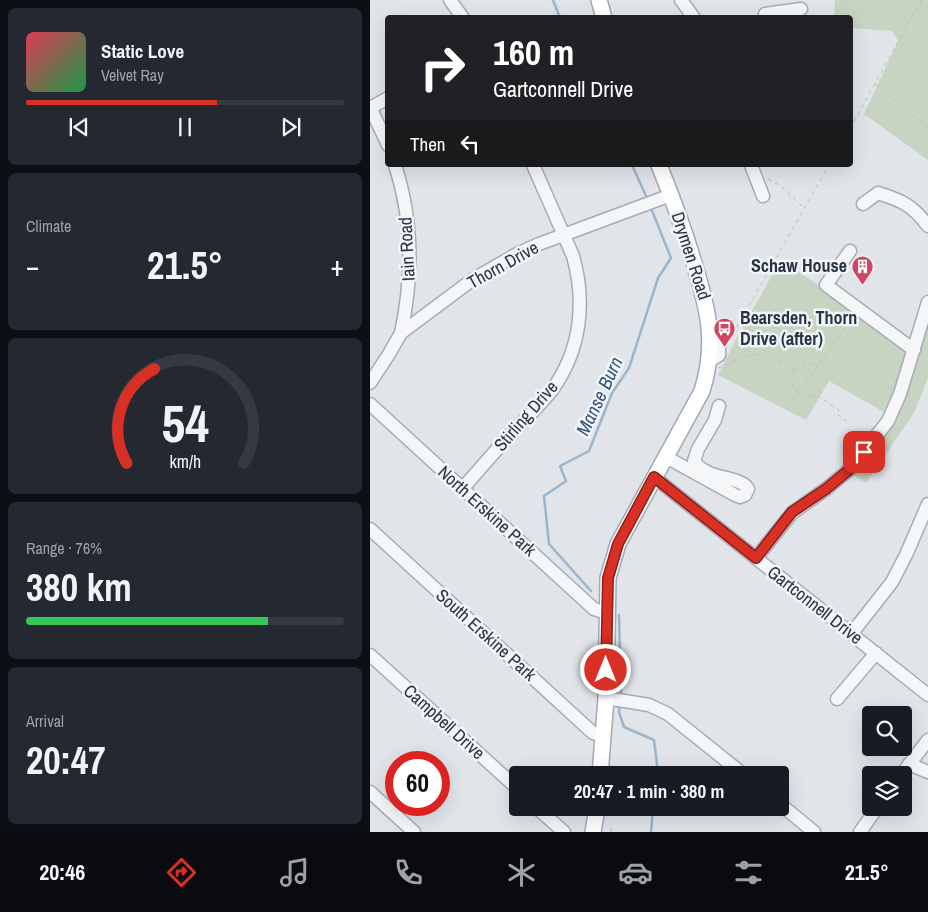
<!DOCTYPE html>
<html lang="en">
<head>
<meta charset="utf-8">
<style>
	body { margin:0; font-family:"Archivo Narrow",sans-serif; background:#242831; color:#f1f3f6; height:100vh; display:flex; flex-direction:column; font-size:19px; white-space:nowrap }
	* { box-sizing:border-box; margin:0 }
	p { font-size:16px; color:#9ea1a6 }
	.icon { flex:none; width:28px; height:28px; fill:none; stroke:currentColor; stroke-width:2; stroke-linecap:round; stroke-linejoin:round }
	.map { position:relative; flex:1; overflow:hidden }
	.sheet { display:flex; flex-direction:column; gap:8px; padding:8px; background:#0d0f14; width:370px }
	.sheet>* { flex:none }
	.banner { position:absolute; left:15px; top:15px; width:468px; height:152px; border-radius:5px; box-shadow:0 5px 20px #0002; background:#202124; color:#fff; overflow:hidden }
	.fabs { position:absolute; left:492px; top:706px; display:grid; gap:10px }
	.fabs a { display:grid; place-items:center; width:50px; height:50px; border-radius:5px; background:#171b24; box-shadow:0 5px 20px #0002; font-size:25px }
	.speed { position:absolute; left:15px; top:751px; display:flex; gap:10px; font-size:25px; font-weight:700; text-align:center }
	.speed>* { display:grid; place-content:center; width:65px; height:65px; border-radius:50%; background:#171b24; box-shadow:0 5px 20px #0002; line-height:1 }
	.speed .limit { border:8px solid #d22; background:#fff; color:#111 }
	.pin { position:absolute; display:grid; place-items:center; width:42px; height:42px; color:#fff; margin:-21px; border-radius:10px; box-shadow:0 2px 8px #0006 }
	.me { position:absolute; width:55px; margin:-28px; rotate:0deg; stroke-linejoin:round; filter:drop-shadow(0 0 4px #0008) }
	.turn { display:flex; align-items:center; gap:18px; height:105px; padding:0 25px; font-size:22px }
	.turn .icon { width:65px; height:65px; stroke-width:2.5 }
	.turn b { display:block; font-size:35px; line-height:42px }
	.then { display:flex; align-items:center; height:48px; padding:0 25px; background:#0003; gap:10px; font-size:19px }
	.big { font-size:38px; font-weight:700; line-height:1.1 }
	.sheet .widget { flex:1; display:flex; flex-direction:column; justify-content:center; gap:8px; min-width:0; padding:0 18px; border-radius:8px; background:#242831 }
	.sheet .dial { align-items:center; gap:0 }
	.dial svg { height:130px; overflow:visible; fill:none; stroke:#363941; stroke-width:7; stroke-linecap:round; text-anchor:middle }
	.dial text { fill:#f1f3f6; stroke:none }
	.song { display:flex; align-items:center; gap:15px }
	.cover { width:60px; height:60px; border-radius:8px; background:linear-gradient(135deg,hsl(350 70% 55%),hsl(140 70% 35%)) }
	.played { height:5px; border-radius:2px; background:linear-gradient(90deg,#d93025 60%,#363941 60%) }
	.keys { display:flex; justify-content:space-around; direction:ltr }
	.heat { display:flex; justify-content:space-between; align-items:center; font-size:28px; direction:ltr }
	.charge { height:8px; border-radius:4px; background:linear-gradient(90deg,#34c759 76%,#363941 0) }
	.trip { position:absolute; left:139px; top:766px; width:280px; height:50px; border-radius:5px; background:#171b24; box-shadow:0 5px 20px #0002; font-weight:700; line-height:50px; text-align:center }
	.dock { display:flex; height:80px; justify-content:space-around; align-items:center; background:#090b0e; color:#9ea1a6 }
	.dock .icon { width:35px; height:35px }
	.dock .on { color:#d93025 }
	.dock b { font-size:22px; color:#f1f3f6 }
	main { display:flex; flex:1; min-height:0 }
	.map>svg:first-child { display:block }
	.green { fill:#c8d4c2 }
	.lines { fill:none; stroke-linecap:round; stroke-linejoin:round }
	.stream { stroke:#9cb5cb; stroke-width:2.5 }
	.minor-casing { stroke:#a6acb5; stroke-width:15 }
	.major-casing { stroke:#a0aab6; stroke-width:18 }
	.path { stroke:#bbc0c5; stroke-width:1; stroke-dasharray:4 4; stroke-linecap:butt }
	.minor { stroke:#f4f6f8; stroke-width:12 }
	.major { stroke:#fff; stroke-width:15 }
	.route-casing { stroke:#8d1f18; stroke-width:12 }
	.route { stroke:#d93025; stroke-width:9 }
	.labels { text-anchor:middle; stroke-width:5; stroke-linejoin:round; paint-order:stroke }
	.street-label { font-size:18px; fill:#293443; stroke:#f1f4f8 }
	.poi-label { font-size:18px; font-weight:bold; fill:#293443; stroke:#f1f4f8; text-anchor:end }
	.water-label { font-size:19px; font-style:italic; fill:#325578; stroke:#f1f4f8 }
</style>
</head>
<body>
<main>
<section class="sheet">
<div class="widget">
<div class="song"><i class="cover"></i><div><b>Static Love</b><p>Velvet Ray</p></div></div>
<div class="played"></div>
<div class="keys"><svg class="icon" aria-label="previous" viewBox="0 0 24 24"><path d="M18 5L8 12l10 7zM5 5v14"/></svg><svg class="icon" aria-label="pause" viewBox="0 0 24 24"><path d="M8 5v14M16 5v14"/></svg><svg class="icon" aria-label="next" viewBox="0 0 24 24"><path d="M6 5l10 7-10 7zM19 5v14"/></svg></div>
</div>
<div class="widget"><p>Climate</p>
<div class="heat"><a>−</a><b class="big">21.5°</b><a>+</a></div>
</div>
<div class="widget dial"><svg viewBox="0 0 100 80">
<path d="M14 69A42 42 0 1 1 86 69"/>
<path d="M14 69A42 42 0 0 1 31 11" stroke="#d93025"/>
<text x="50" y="56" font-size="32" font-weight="700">54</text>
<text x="50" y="72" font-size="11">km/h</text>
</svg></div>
<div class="widget"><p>Range · 76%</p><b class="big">380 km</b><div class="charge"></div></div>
<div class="widget"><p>Arrival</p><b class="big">20:47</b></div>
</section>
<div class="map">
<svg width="558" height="832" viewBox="0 0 558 832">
	<rect width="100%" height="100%" fill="#e1e5ea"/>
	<path class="green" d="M465,0H558V160L494,114L528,41L522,31L481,28L480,30V18L464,17Z
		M411,259L539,349L524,395L514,412L459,381L436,420L348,375L363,345Z
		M558,317V378L544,413L496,483L483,474L524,419L537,395Z"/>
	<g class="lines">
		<path class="stream" d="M183,0L190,18
			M262,165L276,196
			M221,591L179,544L174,496L196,481L190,466L219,451L242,393L259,368L288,278L301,258L281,208
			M249,615L251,696
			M250,704L249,712L254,727L284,740L287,764L286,775
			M281,832L283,808"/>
		<defs>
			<path id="minor" d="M80,0L93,18
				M311,0L324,18
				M395,14L431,9
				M0,107L18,145
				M0,108L18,98
				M25,165C43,220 43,277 31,333
				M381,165L393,196
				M493,204L508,193C533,201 542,205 558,226
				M480,251L456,285L544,350
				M339,361L349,355C350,344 348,342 340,335
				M0,383L19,354L31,333L102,280L147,254L169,244L301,195
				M0,404L224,609L237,613
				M296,457L365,495L370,497L375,495L378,489C371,475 337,481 324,461L328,449L345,420L349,406
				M284,477L558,695
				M92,489C109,470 125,451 143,432C156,418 170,405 182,390C211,350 216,302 203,256L163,165
				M0,529L223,733L233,736
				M386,558L422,513L456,489L480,469L518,421L530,394L558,302
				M482,633L522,582L536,555L558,504
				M0,655L148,789
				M236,698L279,705L298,714L374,775
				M467,699L506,653
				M539,764L558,772
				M531,775L558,740
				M0,792L44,832
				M410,804L444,832
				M167,808L194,832
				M490,832L507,808"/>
			<path id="major" d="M229,0L234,18
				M230,775L236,698L238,578L248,544L332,391C347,343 338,309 324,263C314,229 302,197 289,165
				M223,832L227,808"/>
		</defs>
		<use href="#minor" class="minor-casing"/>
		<use href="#major" class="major-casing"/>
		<path class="path" d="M550,2L558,6
			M505,84L539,113L558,127
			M480,129L551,0
			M398,179L411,186L434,208
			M359,341L459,165
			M348,368C354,367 360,363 366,360C393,349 401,355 424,370L421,382L427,393L437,397L448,396L469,410L467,414L477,421
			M425,370C432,364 439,362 447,367
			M417,409L482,318
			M241,832L242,826H243"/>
		<use href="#minor" class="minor"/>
		<use href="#major" class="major"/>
	</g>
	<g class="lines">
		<defs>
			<path id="route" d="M236,670L238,578L248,544L284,477L386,558L422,512L456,489L480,469L494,452"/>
		</defs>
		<use href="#route" class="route-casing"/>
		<use href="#route" class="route"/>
	</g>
	<defs>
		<symbol id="building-pin" viewBox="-11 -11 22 30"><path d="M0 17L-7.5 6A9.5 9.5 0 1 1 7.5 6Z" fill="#d14462" stroke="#f1f4f8"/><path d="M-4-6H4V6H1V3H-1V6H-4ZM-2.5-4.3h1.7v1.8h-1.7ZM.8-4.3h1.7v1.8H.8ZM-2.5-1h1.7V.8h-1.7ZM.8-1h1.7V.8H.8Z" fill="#fff"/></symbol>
		<symbol id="bus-pin" viewBox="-11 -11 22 30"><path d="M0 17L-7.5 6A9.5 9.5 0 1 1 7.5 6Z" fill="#d14462" stroke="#f1f4f8"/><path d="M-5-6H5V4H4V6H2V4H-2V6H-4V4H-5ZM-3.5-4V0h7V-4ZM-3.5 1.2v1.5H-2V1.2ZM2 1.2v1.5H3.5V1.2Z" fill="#fff"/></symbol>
	</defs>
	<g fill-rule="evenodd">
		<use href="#building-pin" x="480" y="254" width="25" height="34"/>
		<use href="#bus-pin" x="342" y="316" width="25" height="34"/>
	</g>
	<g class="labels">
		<g class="street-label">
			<text transform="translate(37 249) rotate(-93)" y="6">Iain Road</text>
			<text transform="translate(321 256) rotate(72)" y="6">Drymen Road</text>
			<text transform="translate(133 265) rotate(-29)" y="6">Thorn Drive</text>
			<text transform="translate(156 416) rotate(-49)" y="6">Stirling Drive</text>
			<text transform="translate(117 511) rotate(42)" y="6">North Erskine Park</text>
			<text transform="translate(445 605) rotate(38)" y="6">Gartconnell Drive</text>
			<text transform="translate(116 635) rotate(42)" y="6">South Erskine Park</text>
			<text transform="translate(74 722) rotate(42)" y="6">Campbell Drive</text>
		</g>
		<g class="poi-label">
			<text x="477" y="272">Schaw House</text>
			<text x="370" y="324" text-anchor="start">Bearsden, Thorn<tspan x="370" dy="21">Drive (after)</tspan></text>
		</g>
		<g class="water-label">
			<text transform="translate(229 396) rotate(-65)" y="7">Manse Burn</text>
		</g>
	</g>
</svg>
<div class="fabs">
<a><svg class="icon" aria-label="search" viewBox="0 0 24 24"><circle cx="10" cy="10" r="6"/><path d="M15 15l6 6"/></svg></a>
<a><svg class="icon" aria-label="layers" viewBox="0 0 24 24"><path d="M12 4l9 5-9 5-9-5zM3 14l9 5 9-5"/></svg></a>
</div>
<div class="speed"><div class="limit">60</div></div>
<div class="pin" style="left:494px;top:452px;background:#d93025"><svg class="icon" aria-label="arrive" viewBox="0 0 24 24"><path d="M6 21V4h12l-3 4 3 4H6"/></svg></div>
<svg class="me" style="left:236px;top:670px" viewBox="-20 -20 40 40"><circle r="17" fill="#d93025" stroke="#fff" stroke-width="3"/><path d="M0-11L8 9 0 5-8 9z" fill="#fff"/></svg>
<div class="trip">20:47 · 1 min · 380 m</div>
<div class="banner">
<div class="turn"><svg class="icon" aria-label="right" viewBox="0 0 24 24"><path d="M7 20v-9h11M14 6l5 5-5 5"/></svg><div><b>160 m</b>Gartconnell Drive</div></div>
<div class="then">Then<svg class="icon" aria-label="left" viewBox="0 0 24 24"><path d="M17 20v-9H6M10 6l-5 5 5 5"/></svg></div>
</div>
</div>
</main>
<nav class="dock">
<b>20:46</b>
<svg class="icon on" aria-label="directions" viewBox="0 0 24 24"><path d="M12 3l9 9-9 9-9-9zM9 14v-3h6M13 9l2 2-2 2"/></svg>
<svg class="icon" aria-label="music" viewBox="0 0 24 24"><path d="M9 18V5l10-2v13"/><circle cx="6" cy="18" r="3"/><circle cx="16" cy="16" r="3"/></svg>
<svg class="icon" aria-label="phone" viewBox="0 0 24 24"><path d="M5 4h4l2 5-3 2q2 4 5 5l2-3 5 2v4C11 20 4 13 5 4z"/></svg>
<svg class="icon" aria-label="climate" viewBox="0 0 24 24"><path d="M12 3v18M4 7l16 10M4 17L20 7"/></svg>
<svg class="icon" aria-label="car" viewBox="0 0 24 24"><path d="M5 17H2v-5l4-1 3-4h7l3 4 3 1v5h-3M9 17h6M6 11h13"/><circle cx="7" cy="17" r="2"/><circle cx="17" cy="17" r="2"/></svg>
<svg class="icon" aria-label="filters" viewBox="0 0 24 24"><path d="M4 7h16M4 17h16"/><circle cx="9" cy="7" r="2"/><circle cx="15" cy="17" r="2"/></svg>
<b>21.5°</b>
</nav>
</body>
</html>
